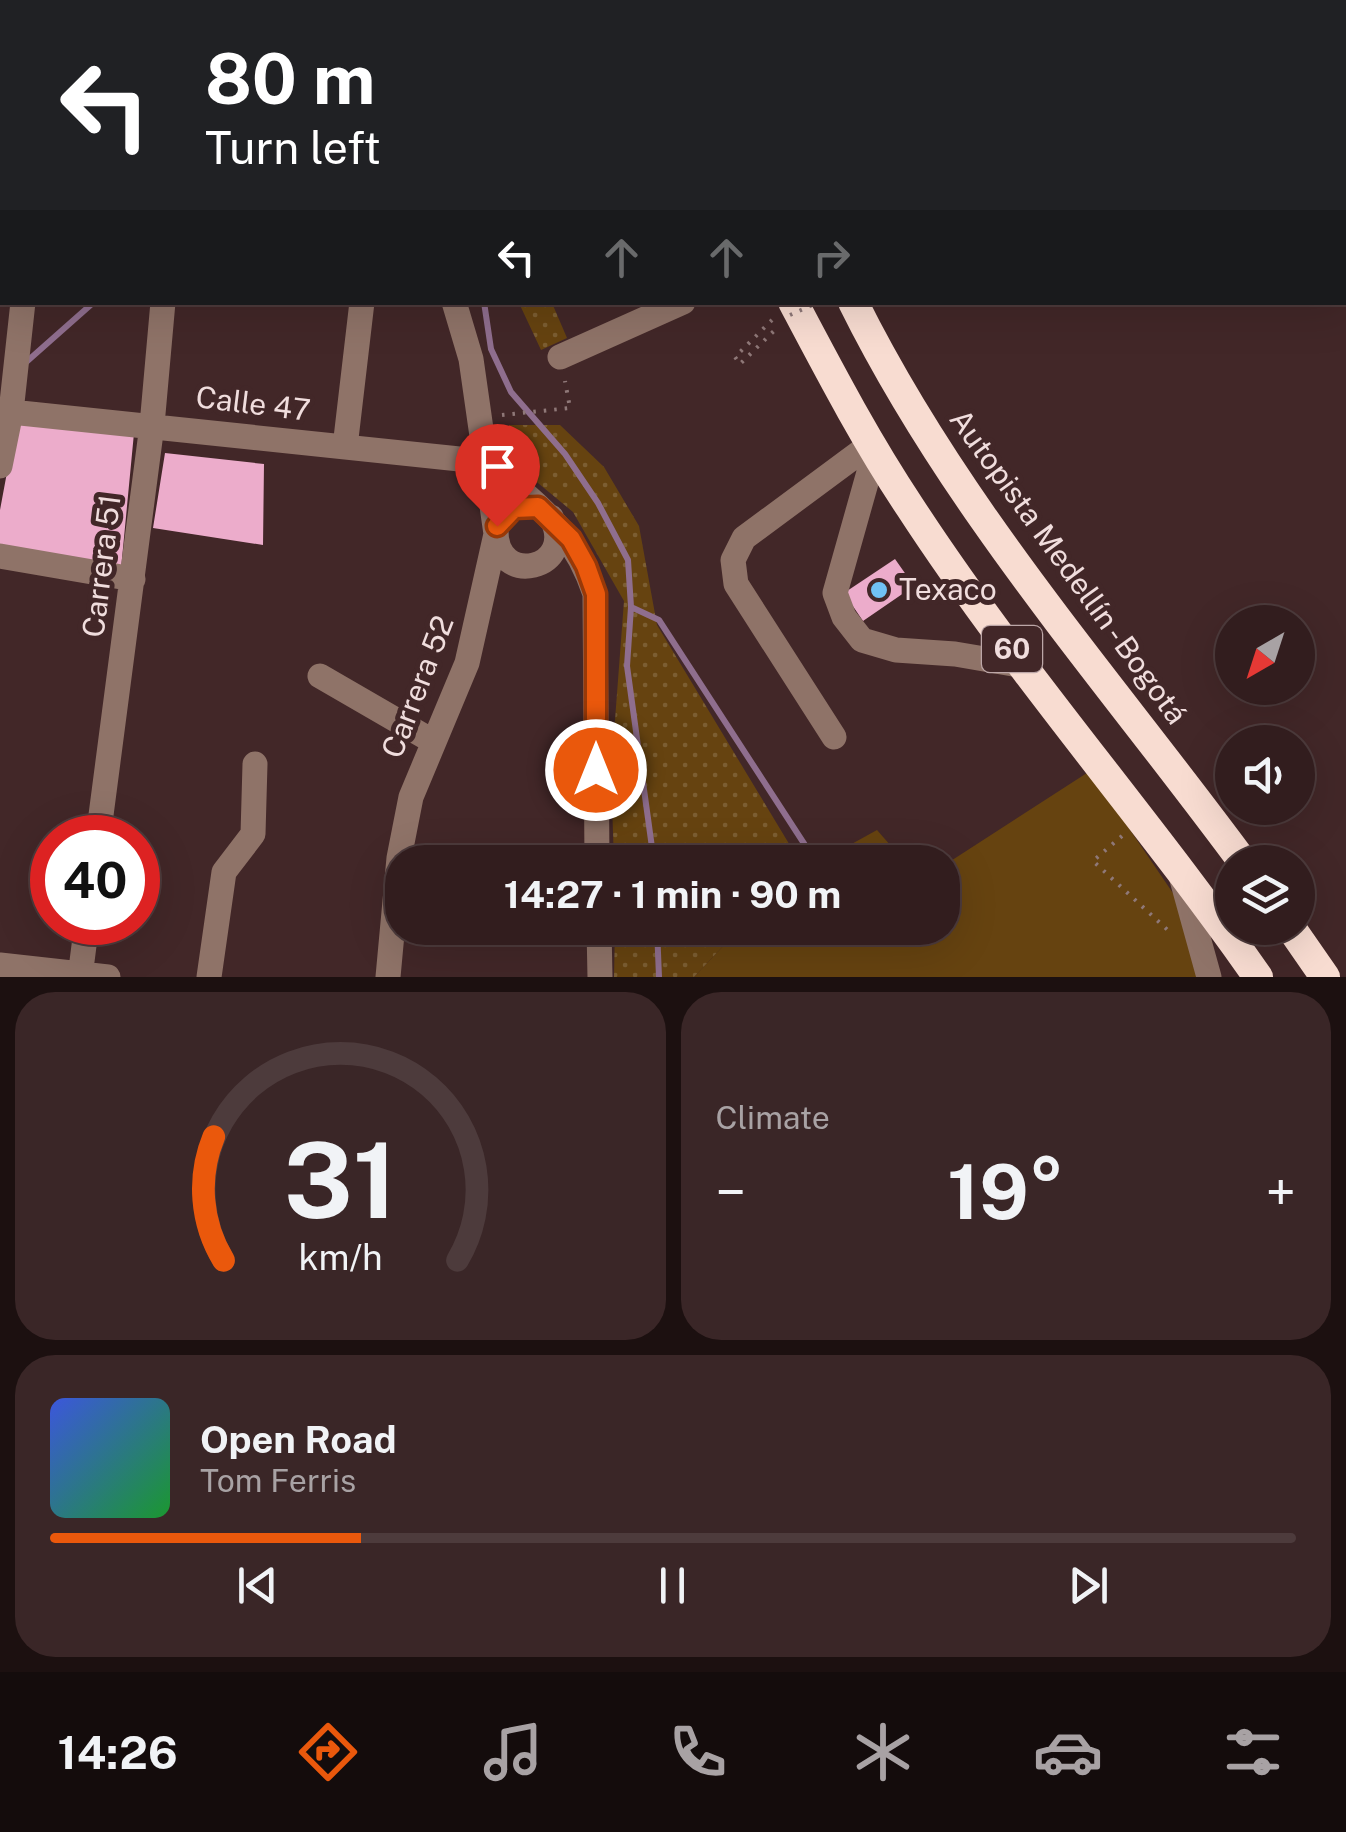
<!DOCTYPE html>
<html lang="en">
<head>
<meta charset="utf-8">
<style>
	body { margin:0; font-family:"Public Sans",sans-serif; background:#3a2627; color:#f1f3f6; height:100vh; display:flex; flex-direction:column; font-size:38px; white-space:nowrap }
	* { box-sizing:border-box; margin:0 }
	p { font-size:32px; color:#a8a2a4 }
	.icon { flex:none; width:55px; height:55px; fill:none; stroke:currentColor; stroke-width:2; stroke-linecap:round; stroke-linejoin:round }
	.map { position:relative; height:977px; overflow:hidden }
	.sheet { display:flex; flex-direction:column; gap:15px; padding:15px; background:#1c1010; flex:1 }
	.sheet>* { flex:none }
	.hud { position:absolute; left:0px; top:0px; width:1348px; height:305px; box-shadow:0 10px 40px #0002,0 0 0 2px #4d3b3c; background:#202124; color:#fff; overflow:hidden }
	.needle { width:65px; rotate:219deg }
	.tools { position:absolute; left:1215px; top:605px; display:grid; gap:20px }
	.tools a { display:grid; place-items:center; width:100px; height:100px; border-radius:50%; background:#321d1e; box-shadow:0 10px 40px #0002,0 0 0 2px #4d3b3c; font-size:50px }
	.speed { position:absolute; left:30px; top:815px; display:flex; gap:20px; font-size:50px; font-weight:700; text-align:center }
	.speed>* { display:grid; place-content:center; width:130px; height:130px; border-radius:50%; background:#321d1e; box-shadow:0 10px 40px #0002,0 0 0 2px #4d3b3c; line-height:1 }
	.speed .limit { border:15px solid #d22; background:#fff; color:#111 }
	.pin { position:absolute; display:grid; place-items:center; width:85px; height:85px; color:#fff; margin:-102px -42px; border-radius:50% 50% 50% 0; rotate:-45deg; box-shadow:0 0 10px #0007 }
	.pin .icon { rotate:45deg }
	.me { position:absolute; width:110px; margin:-55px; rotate:0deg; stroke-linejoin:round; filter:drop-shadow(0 0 8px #0008) }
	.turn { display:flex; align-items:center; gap:35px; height:210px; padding:0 40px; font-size:45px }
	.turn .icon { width:130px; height:130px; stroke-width:2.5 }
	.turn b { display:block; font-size:70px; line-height:85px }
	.lanes { display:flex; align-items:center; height:95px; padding:0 40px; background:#0003; justify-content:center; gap:50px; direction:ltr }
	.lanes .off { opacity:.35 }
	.big { font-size:75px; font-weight:700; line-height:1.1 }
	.sheet .tile { flex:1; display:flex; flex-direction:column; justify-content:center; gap:15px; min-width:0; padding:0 35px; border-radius:40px; background:#3a2627 }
	.sheet .dial { align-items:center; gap:0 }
	.dial svg { height:260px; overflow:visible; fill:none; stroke:#4d3b3c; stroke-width:7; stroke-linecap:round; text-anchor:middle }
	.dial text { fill:#f1f3f6; stroke:none }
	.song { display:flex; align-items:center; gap:30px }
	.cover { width:120px; height:120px; border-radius:15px; background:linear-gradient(135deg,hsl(230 70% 55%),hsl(130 70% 35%)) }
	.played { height:10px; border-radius:5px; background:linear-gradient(90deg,#ea580c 25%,#4d3b3c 25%) }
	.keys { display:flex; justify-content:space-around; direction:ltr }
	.heat { display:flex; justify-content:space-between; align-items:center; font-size:55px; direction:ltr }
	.sheet .tiles { flex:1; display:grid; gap:15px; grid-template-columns:1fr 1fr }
	.tile:last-child { grid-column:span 2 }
	.trip { position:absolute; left:385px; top:845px; width:575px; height:100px; border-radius:40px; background:#321d1e; box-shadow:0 10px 40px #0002,0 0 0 2px #4d3b3c; font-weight:700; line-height:100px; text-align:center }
	.dock { display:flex; height:160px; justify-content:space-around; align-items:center; background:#140c0c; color:#a8a2a4 }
	.dock .icon { width:70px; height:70px }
	.dock .selected { color:#ea580c }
	.dock b { font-size:45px; color:#f1f3f6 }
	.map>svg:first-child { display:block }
	.grass { fill:#664310 }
	.park { fill:url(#park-dots) }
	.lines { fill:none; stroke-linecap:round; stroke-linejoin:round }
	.stream { stroke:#8f6e8e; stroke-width:6 }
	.building { fill:#ecaccb }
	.path { stroke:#8f7878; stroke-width:4; stroke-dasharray:2.5 8; stroke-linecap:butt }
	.minor { stroke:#8f7368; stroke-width:25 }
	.highway { stroke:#f8dcd1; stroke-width:30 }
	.path-bridge { stroke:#8f7878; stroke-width:4; stroke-dasharray:2.5 8; stroke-linecap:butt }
	.route-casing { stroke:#983908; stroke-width:25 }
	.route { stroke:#ea580c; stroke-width:18 }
	.poi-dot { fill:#70c1f4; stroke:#422728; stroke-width:4 }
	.labels { text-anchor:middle; stroke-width:10; stroke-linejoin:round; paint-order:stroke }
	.shield { fill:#422728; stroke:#bca6a7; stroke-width:2.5 }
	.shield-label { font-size:28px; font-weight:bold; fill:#f0dddd }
	.street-label { font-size:30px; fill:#f0dddd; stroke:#422728 }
	.poi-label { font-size:30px; fill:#f0dddd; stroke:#422728; text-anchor:start }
</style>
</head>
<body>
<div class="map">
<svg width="1346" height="977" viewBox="0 0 1346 977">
	<defs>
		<pattern id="park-dots" width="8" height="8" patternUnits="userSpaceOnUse" patternTransform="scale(2.5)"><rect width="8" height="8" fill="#664310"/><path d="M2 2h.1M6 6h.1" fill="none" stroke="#7c5e32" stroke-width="1.8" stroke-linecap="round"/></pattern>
	</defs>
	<rect width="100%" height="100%" fill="#422728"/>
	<path class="grass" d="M1090,771L1179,902L1210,977H694L726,943L773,928H942L943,866Z
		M877,830L905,862H819Z"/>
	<path class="park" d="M519,303H552L567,338L541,350Z
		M509,425H560L604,467L639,526L657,625L800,862H614L611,773L624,601L573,512L509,459Z
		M615,928H773L726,943L694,977H614Z"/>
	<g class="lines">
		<path class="stream" d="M427,2L430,0
			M479,2V0
			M484,302L491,349L511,392L565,454L598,503L628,560L631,607L627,666L654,862
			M24,364L94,302
			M631,607L659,620L816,862
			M657,928L659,977
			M858,928L867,941"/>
	</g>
	<path class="building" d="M16,424L134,433L121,569L0,547V510Z
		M165,453L264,464L263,545L153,528Z
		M895,559L914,586L863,621L844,593Z"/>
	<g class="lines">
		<path class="path" d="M772,320L735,357L740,364L776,329
			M502,415L570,408L565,381
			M1122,836L1093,861L1172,934"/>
		<path class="minor" d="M255,0L281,2
			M55,2V0
			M192,2V0
			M1082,2L1088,0
			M0,186H2
			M560,357L683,302
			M11,412L488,462C537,506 574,529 595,594L597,862
			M345,447L362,302
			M875,451L835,593L844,617L862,640L896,650L955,654L1025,666
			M0,466L11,412L23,302
			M496,530C495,589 579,569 551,517
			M0,556L133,579
			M320,676L434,742
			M834,737L736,584L733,560L744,538L871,444
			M98,838L152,425L163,302
			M1181,876L1209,977
			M599,928L600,977
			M0,965L108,977
			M80,977L87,922
			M209,977L224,872L253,834L255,764
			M388,977L399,858L411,797L467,663L496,534L471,359L454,302"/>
		<path class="highway" d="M637,0L638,2
			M674,0L675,2
			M737,0L738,2
			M793,302C830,372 866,441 910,507C1016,670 1146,817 1258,977
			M853,302C955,508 1108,679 1243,862
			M1291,928L1325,977"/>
		<path class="path-bridge" d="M790,315L819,302"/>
	</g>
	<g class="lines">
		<defs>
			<path id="route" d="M497,526L514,508L538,507L571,539L586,566L596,594V770"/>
		</defs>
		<use href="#route" class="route-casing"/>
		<use href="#route" class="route"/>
	</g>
	<circle class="poi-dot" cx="879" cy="590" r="10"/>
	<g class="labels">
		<rect class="shield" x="982" y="626" width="60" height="46" rx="8"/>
		<g class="shield-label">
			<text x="1012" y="659">60</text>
		</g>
		<g class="street-label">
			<text transform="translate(253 404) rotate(7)" y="10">Calle 47</text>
			<text transform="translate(102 566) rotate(-83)" y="10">Carrera 51</text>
			<text transform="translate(1068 567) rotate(54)" y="10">Autopista Medellín - Bogotá</text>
			<text transform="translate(418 687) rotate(-69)" y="10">Carrera 52</text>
		</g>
		<g class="poi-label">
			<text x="899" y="600">Texaco</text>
		</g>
	</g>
</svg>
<div class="tools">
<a><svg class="needle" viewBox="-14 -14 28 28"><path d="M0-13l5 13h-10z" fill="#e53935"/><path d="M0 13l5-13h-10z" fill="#a8a2a4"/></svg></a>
<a><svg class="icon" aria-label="sound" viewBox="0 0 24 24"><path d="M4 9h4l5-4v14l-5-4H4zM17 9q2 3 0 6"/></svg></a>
<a><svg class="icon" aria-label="layers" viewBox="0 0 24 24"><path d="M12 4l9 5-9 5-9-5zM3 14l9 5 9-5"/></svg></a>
</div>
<div class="speed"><div class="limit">40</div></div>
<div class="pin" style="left:497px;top:526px;background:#d93025"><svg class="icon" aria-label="arrive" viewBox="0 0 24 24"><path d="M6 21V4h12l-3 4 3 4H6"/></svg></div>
<svg class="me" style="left:596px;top:770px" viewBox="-20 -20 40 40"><circle r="17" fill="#ea580c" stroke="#fff" stroke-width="3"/><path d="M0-11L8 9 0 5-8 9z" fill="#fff"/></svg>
<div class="trip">14:27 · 1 min · 90 m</div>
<div class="hud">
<div class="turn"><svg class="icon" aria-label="left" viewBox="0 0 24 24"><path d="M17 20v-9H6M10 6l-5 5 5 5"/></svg><div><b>80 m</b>Turn left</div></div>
<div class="lanes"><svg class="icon" aria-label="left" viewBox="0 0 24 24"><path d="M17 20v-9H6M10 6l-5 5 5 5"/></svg><svg class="icon off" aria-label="ahead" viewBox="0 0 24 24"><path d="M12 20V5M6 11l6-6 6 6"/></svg><svg class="icon off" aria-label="ahead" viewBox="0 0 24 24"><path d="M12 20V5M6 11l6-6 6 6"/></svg><svg class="icon off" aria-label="right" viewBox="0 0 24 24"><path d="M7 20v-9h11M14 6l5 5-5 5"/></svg></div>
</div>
</div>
<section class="sheet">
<div class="tiles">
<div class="tile dial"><svg viewBox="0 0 100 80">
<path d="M14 69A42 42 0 1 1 86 69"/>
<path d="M14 69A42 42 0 0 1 11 31" stroke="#ea580c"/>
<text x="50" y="56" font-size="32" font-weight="700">31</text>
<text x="50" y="72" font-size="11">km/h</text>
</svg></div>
<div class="tile"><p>Climate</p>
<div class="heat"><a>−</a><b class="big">19°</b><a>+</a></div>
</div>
<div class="tile">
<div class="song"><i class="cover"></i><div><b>Open Road</b><p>Tom Ferris</p></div></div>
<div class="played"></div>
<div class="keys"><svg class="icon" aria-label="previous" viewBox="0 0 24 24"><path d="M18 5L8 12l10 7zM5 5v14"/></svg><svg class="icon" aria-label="pause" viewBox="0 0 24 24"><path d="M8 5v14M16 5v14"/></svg><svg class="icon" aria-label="next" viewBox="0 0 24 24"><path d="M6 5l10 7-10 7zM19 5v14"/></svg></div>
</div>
</div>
</section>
<nav class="dock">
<b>14:26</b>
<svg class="icon selected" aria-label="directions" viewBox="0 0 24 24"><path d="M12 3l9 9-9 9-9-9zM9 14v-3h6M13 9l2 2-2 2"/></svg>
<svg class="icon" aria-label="music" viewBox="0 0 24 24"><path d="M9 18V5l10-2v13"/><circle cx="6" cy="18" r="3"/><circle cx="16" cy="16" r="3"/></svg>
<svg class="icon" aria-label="phone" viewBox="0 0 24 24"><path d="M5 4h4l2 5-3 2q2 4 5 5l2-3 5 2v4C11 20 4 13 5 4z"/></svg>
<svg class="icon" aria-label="climate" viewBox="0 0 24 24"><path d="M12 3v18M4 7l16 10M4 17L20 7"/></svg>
<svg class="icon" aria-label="car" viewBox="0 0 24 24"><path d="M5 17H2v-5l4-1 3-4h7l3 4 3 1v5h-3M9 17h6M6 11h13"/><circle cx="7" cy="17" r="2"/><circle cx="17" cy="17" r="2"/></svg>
<svg class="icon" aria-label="filters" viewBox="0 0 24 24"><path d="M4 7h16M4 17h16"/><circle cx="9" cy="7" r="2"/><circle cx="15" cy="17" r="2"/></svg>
</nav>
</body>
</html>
